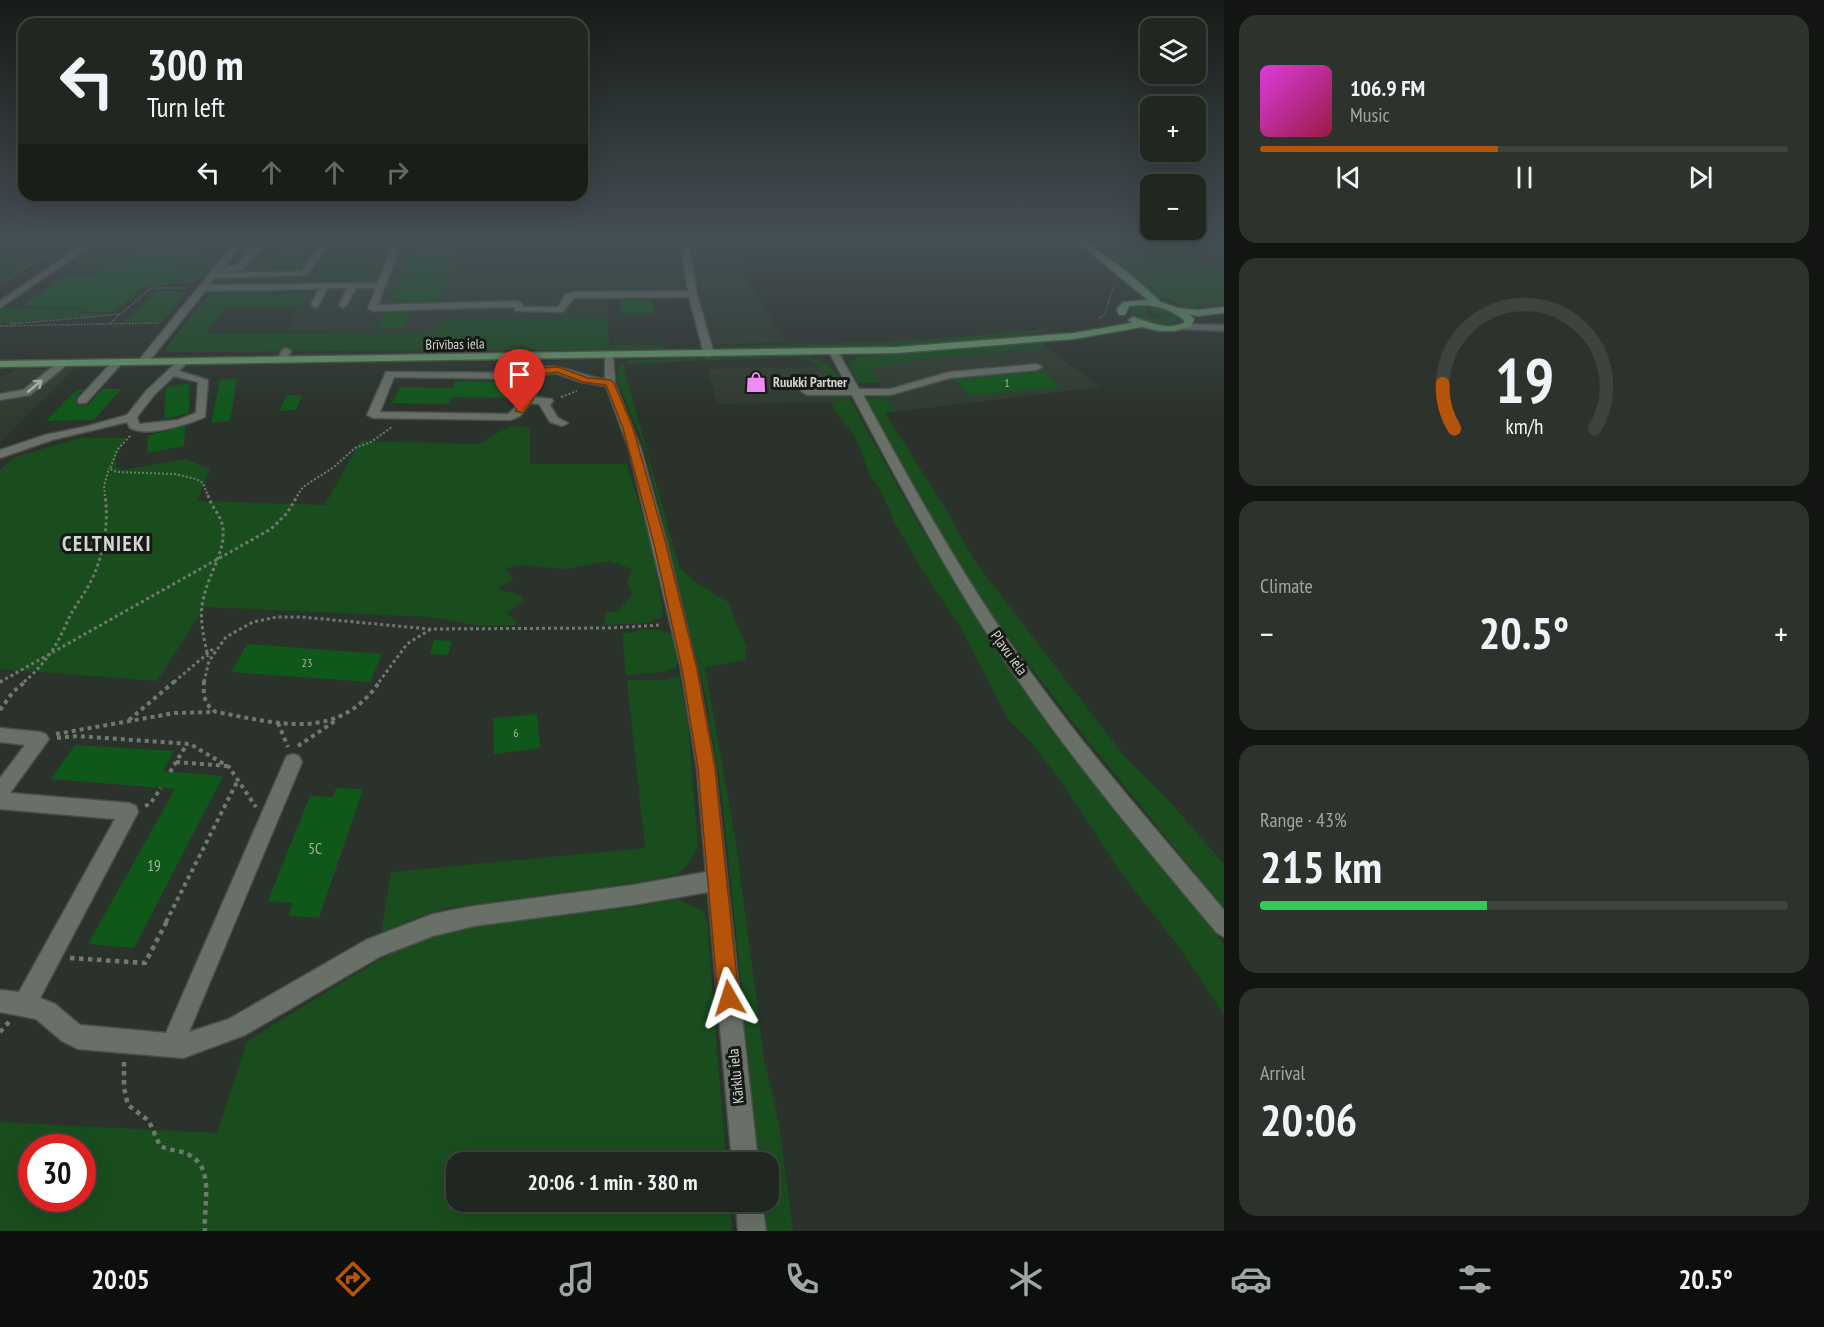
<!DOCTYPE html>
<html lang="en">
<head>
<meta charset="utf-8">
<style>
	body { margin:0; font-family:"PT Sans Narrow",sans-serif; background:#2d322d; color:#f1f3f6; height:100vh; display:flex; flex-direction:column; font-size:22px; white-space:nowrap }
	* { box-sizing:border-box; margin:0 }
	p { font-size:20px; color:#a2a5a5 }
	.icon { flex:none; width:33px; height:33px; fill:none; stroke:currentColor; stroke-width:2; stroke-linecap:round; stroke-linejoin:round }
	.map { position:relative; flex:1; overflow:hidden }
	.sheet { display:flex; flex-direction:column; gap:15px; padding:15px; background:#121512; width:600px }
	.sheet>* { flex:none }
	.top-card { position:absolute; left:18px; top:18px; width:570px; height:183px; border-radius:18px; box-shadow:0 6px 24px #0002,0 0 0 2px #3d433e; background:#202620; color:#f1f3f6; overflow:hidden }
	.tools { position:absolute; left:1140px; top:18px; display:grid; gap:12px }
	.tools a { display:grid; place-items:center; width:66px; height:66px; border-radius:12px; background:#202620; box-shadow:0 6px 24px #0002,0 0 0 2px #3d433e; font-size:30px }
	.speed { position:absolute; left:18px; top:1134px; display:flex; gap:12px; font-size:30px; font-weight:700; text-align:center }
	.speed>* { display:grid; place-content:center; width:78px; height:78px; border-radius:50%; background:#202620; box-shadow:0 6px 24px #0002,0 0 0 2px #3d433e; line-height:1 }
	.speed .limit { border:9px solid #d22; background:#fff; color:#111 }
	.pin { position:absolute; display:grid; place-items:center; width:51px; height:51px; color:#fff; margin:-62px -26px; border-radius:50% 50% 50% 0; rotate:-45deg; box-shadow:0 0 6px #0007 }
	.pin .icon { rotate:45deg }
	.me { position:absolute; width:66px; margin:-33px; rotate:354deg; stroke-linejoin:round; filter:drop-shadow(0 0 4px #0008) }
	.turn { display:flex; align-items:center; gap:21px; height:126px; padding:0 30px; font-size:27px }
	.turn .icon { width:78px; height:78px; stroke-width:2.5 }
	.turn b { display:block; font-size:42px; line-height:51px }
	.lanes { display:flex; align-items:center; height:57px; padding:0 30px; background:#0003; justify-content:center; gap:30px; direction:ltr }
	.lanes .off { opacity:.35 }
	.big { font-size:45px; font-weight:700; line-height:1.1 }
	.sheet .tile { flex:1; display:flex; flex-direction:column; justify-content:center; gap:9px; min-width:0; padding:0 21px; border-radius:18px; background:#2d322d }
	.sheet .dial { align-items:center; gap:0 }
	.dial svg { height:156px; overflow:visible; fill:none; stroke:#3d433e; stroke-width:7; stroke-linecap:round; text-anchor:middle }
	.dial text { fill:#f1f3f6; stroke:none }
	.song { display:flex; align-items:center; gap:18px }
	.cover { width:72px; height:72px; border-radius:9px; background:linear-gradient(135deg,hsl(300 70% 55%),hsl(340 70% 35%)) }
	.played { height:6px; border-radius:3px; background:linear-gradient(90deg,#b45309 45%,#3d433e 45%) }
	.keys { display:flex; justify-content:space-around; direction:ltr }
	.heat { display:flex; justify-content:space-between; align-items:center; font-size:33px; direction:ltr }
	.charge { height:9px; border-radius:4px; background:linear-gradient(90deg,#34c759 43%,#3d433e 0) }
	.trip { position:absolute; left:446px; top:1152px; width:333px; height:60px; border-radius:18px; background:#202620; box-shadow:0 6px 24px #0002,0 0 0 2px #3d433e; font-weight:700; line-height:60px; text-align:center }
	.dock { display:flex; height:96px; justify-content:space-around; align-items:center; background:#0d0f0d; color:#a2a5a5 }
	.dock .icon { width:42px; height:42px }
	.dock .current { color:#b45309 }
	.dock b { font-size:27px; color:#f1f3f6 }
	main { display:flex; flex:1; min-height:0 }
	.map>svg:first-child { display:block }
	.built { fill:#303c30 }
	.green { fill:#194d1e; fill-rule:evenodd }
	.building { fill:#10581a }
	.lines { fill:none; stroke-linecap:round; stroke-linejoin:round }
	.minor-casing { stroke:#494f48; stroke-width:3 }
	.major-casing { stroke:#494f48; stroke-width:3 }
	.path-far4 { stroke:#717871; stroke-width:1.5; stroke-dasharray:1.5 1.5; stroke-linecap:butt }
	.path-far3 { stroke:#717871; stroke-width:2; stroke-dasharray:2 2; stroke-linecap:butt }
	.path-far2 { stroke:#717871; stroke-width:3; stroke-dasharray:3 3; stroke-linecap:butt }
	.path-far1 { stroke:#717871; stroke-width:4; stroke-dasharray:4 4; stroke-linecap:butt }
	.path { stroke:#717871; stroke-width:4.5; stroke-dasharray:4.5 4.5; stroke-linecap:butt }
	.minor { fill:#687068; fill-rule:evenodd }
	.major { fill:#6a9b6c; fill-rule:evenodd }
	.oneway { stroke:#b8bdb8 }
	.route { fill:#b45309; stroke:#753606; stroke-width:1.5 }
	.labels { text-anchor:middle; stroke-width:6; stroke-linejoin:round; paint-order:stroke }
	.number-label { font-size:12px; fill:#a2b7a4 }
	.far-street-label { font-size:14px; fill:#d2d7d2; stroke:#161916 }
	.far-poi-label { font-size:14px; font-weight:bold; fill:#d2d7d2; stroke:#161916; text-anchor:start }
	.street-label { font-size:15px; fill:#d2d7d2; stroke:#161916 }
	.near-number-label { font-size:15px; fill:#a2b7a4 }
	.district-label { font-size:21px; font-weight:bold; letter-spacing:1.5px; fill:#d2d7d2; stroke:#161916 }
</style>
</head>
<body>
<main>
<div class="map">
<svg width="1224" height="1231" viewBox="0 0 1224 1231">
	<rect width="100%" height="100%" fill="#2b322b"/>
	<path class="built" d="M251,240H333L310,278L217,280Z
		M395,240H731L744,274L785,342L700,345L693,303L686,299L609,300L608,318L440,319L435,333L285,332L314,282L366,281L385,245Z
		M1048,348L1100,387L895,412L872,369L912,360Z
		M822,367L838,402L717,404L708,369Z
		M75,368L0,442V377L19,369Z"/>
	<path class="green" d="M0,240H65L0,282Z
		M102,240H135L100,265H66Z
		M395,240L385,245L368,279L364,282H215L217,280L310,278L322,258C344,258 337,244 352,241C365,238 381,240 395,240Z
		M1086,240H1172L1224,273V304L1191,308L1151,293L1113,258Z
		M204,248H225L212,263L187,262Z
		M183,266L209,267L196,282L170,283L183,271H177Z
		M311,287L300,307L225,308L206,334L435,333L440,319L608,318L609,345H662L663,349L163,352L212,289Z
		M160,290L188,292L161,323H122Z
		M1144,306L1149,311L1144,312C1147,318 1157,320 1163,317L1152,311L1149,306L1164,309L1176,316L1177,321C1163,327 1144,323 1132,313L1134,307Z
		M4,308L83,309L79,313L110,314L0,324V311Z
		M1046,329L1049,331C945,349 838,348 732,350L720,347L922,340Z
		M1041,343L1048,348L912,360L873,369L879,383H858L847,363L861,356Z
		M790,356C816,357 829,359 842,383L829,384C821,366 815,360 795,357L623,364L679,567L694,581L728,602L746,647L745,660L705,667L736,843L764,1059L780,1128L793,1231H767L764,1202H768V1162H759L722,796L705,693L645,449L617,380L618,366L630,360Z
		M835,396L849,397L913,514L983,628L1044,712L1224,944V1015L1182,951L1118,869L1063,784L1030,741L1008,719L959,625L922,570L895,523L879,487L871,478L856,438L836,412L831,402H838Z
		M887,396L895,412L885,413L947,511L974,560L1124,756L1168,800L1224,864V908L1074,724L993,617L954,556L866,398Z
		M510,426L530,427V464H627L651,544L663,611L662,617L648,623L603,625L606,621L604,617L608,612L617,611L633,595L627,582L632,569L609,561L565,569L522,565L505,568L513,579L497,589L518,594L523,600L516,607L506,613L517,621L516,625L481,626L431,617L205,607L157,681L0,669V470L15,457L80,438H125L116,458V467L122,470L186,459L210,469L197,501L325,505L360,441L478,444Z
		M642,630H659L672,635L678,656L676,668L663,672L626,675L622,634Z
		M679,676L688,722L698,846C694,857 685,869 676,875L627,884L446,908L426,914L381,932L391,872L645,848L627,680H665Z
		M677,899L704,911L707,920L726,1162H456V1202H730L732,1231H0V1122L217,1133L247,1041L377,961L416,941L473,926L635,907ZM32,1148H82V1198H32Z"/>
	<path class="building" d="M149,240H214L176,270L184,271L167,286L145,285L112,312H83L89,308L22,306L66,276H92L121,255H129Z
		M284,240H315L297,269L263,270Z
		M418,243H458L440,301L390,302L415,244Z
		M620,300H651L654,313H621Z
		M411,312L403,328H379L385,313Z
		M1044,372L1060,387L969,395L955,380Z
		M237,378L230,421L211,423L220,380Z
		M455,381L512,382L508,398L452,397L449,404L392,403L400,387L453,388Z
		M189,383V413L164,419L166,387Z
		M84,389L76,397V405H88L102,389H121L94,420L46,421L76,390Z
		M286,395H302L296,410L280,411Z
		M188,425L185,427L184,446L147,453L148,436Z
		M434,640L452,641L448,655L430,654Z
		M247,644L382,654L370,682L231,672Z
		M537,714L540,748L494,754L493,718Z
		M75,745L174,751L163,771L223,776L134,948L88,944L175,789L51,779Z
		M336,788L363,789L319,918L288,916L293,903L268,901L310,796L333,797Z"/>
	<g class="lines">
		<defs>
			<path id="minor" d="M90,240H99L0,308V301Z
				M237,240H245L223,268L237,265L258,240H266L243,269L225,272L221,270L219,273L302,271L322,240H330L307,275L215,278L209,285L378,283C389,255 387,240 421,240L409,243L399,249L378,305L516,301L522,303L523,307H558L565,295L572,292L688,291L680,240H688L697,294L714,354L709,357L704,354L689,297L574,298L563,312L515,311L514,307L372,311L368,308L376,288H356L347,305L343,308L339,305L347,288H328L319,305L315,308L311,305L319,289L205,291L147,364H139V360Z
				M1185,324L1224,325V331L1182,329L1180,327Z
				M286,348L291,351L287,360L278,362L277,360L283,349Z
				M831,350H837L859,389H890L949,372L1037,364L1042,367L1037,370L950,378L890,395H863C913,487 963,578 1024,663C1085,749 1156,829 1224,910V937L1217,933C1146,848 1074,763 1012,671C952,583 902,489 852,395H807L802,392L797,380L802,377L806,378L811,389H849L829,352Z
				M605,353L613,355L615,383L641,449L667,544L697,669L715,768L758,1162H732L708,892L633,905L474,926L433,936L381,956L245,1035L183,1058L78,1049L62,1041L36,1019L0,1012V990L19,992L115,819L0,809V778L25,745L0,742V728L40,732L46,734L49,739L10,793L129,803L136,806L138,812L40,998L55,1004L80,1025L166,1033L284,762L287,756L293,754L299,756L302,762L189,1032L229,1019L366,940L433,914L474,906L633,885L706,872L697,768L681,669L629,449L606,386L581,382L555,373L542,375L534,397L552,399L553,401L550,405L558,418L568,423L562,426L550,422L539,404L530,403L520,416L510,420L373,418L367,415L386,372L532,373C552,356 582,378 605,379ZM394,377L530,379L519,404L508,414L380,412Z
				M180,359L189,361L179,371L208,380L205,417C188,424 147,438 130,428L127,422L52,440L0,458V450L45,435L88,426L127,415L146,391ZM174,376L198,382L196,413L178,420L139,424L137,417L154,395Z
				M114,360L123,362L86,403H78V399Z
				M60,361L69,363L30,395L0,400V394L23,390Z
				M736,1202H762L766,1231H738Z"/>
			<path id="major" d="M1075,240H1084L1131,275L1161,302L1178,308L1198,310L1224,307V313L1198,316L1189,314L1194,319L1191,326L1175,331H1160L1142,327L1074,339L897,353L0,367V361L897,347L1074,333L1132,323L1128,320L1133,317C1150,322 1166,331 1184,323V320C1168,307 1149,303 1129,306L1125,315H1119L1117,309L1123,302L1148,300Z"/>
		</defs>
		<use href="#minor" class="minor-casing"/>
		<use href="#major" class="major-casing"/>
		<path class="path-far4" d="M205,247H219
			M185,264H204
			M5,281L69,240
			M1099,318L1104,316L1114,285
			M110,323L151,288H187
			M11,324L121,314
			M0,326L158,323"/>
		<path class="path-far3" d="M561,397L577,391
			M130,436L117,450L110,469L117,472L175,474L196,479L203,483L208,496
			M105,496L104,486L109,468
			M297,496L303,487L334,467L355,448L371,442L392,427"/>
		<path class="path-far2" d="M208,495C211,507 222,516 223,529C225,552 209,574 204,596C198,616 204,638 208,657
			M0,682L271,529L287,513L298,495
			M24,682C44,665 57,646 67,622C74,606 86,593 93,577C104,552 109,522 105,495
			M174,682L213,649
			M204,682L209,661L226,637L253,622L277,617H302L429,629L608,628L661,625
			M379,682L407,644L431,629"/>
		<path class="path-far1" d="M204,681C203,694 204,705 216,712C278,723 338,743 380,681
			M0,682L2,681
			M0,710L13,692L26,681
			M129,720L175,681
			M278,723L288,747
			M56,734L175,713L212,712
			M57,738L77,736L190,744L229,767L256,807
			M298,746L335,721
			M176,762L227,766
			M170,772L187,744
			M145,806L150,804L161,788
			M166,922L238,780"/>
		<path class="path" d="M70,958L145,963L167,921
			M0,1032L9,1022
			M124,1062V1088L128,1105L149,1121L160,1146C170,1151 182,1150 191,1156C215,1170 203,1208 205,1231"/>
		<use href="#minor" class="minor"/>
		<use href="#major" class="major"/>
	</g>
	<defs><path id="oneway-shaft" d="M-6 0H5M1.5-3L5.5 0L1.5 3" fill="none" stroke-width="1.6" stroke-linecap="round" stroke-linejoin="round" transform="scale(1.5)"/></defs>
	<use class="oneway" href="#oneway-shaft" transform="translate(35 386) rotate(-39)"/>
	<linearGradient id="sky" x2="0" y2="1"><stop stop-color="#181c18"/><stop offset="0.58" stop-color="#444f55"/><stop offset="1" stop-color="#444f55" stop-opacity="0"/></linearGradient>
	<rect width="1224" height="412" fill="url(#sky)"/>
	<path class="route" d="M558,367L588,378L610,380L614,383L633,428L666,544L697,669L715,768L739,998L736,1005L729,1008L721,1005L718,998L698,768L682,669L654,544L623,428L606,385L583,382L557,372L541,374L533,400L523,413L515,411L523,400L533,371L541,368Z"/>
	<defs>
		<symbol id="shop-bare" viewBox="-9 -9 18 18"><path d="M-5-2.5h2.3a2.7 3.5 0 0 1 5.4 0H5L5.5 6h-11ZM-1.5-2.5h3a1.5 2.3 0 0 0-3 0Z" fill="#ef8bf6" stroke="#161916" stroke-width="2.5" paint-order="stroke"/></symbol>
	</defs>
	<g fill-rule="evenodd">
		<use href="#shop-bare" x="741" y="367" width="30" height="30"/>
	</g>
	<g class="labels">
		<g class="number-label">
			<text x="1007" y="387">1</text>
			<text x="307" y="667">23</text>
			<text x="516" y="737">6</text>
		</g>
		<g class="far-street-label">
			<text transform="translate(455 344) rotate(-1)" y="5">Brīvības iela</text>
		</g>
		<g class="far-poi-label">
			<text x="773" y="387">Ruukki Partner</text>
		</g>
		<g class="street-label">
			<text transform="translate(1009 653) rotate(54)" y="5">Pļavu iela</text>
			<text transform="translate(736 1076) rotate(-96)" y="5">Kārklu iela</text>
		</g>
		<g class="near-number-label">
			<text x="315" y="854">5C</text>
			<text x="154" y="871">19</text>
		</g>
		<g class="district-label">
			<text x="107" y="551">CELTNIEKI</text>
		</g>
	</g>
</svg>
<div class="tools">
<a><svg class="icon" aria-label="layers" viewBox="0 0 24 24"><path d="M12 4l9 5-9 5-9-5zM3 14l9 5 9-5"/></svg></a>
<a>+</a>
<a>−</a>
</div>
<div class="speed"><div class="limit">30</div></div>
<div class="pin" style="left:520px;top:411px;background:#d93025"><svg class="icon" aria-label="arrive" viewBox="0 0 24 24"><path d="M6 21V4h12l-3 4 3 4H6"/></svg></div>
<svg class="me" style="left:729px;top:998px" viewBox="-20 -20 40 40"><path d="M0-17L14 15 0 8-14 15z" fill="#b45309" stroke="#fff" stroke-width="4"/></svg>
<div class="trip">20:06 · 1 min · 380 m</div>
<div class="top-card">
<div class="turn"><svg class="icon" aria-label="left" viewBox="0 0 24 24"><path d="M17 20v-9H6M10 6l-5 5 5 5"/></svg><div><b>300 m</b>Turn left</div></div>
<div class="lanes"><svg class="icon" aria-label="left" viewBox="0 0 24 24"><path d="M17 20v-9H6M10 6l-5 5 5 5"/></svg><svg class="icon off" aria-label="ahead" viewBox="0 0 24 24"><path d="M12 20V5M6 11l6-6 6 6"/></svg><svg class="icon off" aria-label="ahead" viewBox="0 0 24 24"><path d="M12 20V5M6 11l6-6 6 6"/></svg><svg class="icon off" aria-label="right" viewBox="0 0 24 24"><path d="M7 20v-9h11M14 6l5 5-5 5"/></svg></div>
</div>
</div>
<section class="sheet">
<div class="tile">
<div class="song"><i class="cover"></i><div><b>106.9 FM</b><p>Music</p></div></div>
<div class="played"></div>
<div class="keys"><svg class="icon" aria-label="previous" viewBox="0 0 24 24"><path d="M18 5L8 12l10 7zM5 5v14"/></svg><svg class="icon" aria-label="pause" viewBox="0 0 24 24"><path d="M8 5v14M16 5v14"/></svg><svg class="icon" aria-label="next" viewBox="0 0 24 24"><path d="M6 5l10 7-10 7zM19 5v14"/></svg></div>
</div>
<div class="tile dial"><svg viewBox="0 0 100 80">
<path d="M14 69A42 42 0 1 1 86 69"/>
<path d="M14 69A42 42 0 0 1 8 46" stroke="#b45309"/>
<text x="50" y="56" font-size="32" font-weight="700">19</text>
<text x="50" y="72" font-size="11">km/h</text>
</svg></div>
<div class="tile"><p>Climate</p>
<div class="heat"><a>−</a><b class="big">20.5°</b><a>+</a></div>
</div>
<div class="tile"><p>Range · 43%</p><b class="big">215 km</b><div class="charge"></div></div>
<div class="tile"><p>Arrival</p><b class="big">20:06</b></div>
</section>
</main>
<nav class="dock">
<b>20:05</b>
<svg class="icon current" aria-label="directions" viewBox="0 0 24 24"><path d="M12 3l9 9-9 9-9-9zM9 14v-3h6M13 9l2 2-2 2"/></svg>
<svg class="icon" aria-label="music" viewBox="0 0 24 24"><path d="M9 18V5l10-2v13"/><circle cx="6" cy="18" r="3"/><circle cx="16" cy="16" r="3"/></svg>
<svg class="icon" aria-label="phone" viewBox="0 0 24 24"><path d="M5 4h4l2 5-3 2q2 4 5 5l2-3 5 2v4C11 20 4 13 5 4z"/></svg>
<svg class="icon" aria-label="climate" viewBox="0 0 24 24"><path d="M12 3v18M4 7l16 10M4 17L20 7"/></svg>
<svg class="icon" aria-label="car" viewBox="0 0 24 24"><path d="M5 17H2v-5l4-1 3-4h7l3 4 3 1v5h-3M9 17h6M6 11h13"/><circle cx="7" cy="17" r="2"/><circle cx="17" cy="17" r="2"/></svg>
<svg class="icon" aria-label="filters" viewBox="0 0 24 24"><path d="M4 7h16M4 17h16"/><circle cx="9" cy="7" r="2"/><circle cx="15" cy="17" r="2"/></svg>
<b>20.5°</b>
</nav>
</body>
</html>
